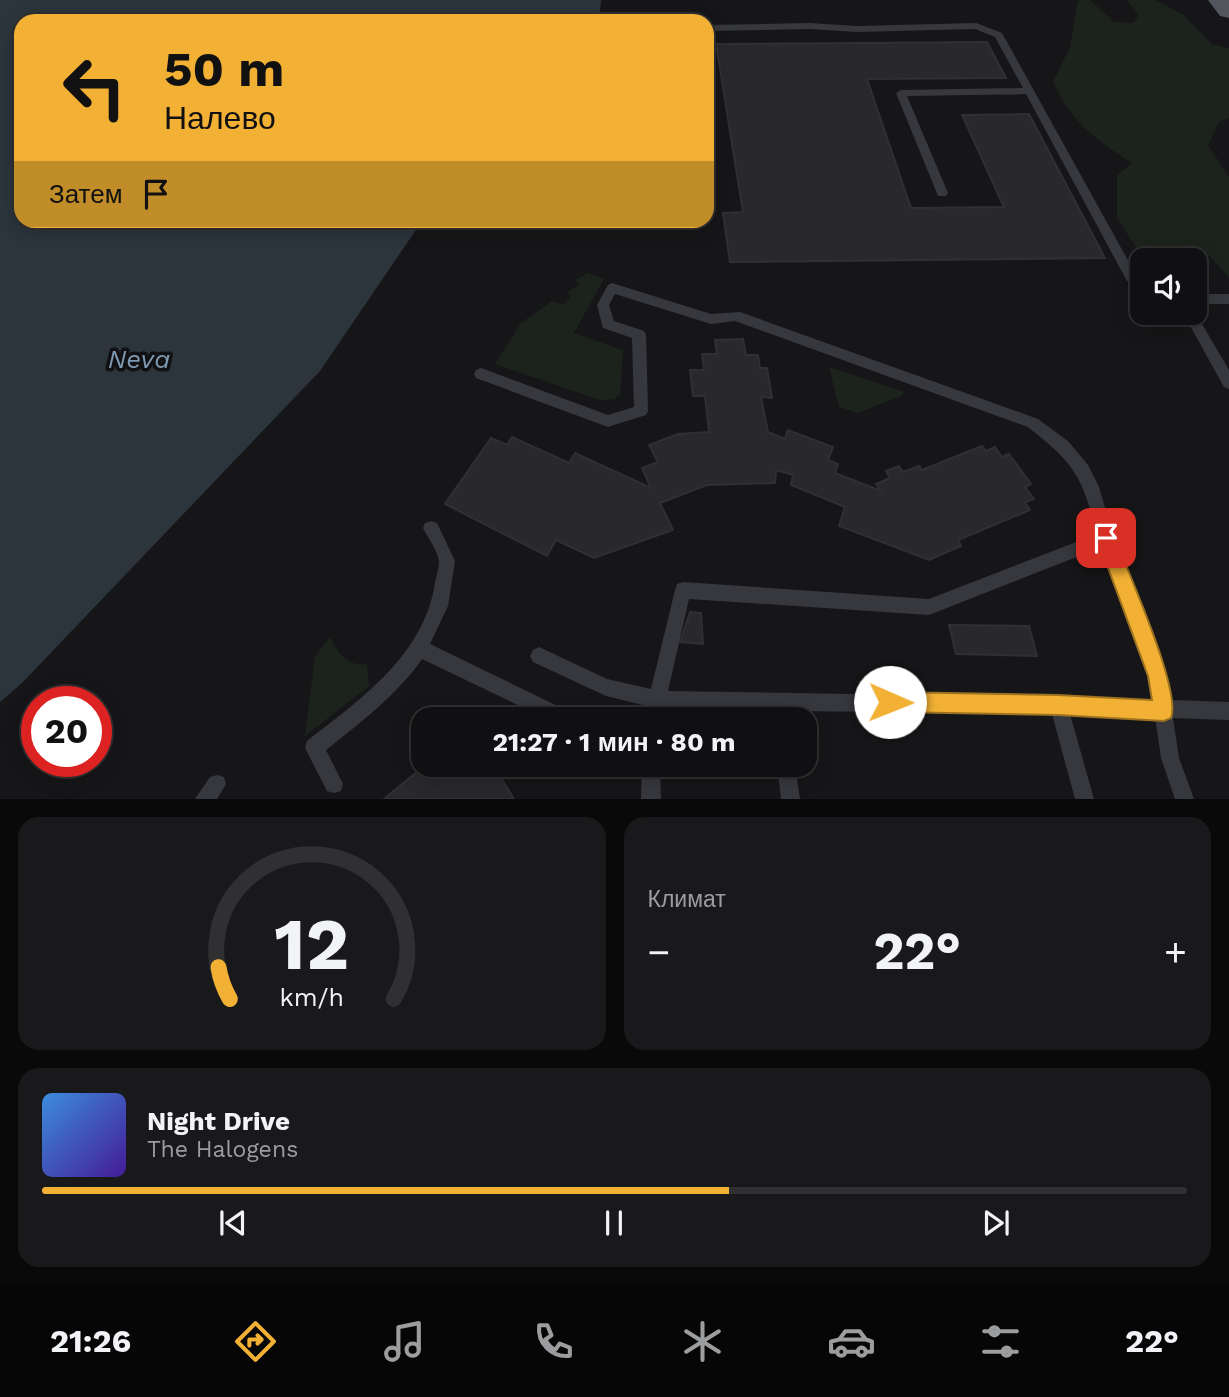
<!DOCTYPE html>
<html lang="ru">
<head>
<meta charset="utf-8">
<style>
	body { margin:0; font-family:"Work Sans",sans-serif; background:#19191b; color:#f1f3f6; height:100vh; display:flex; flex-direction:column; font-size:26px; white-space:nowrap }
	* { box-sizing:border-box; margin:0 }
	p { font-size:23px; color:#9c9d9f }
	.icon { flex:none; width:38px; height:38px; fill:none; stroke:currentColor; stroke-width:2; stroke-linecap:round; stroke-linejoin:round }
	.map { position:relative; height:799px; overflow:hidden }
	.details { display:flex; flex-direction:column; gap:18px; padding:18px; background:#09090a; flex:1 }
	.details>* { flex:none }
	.top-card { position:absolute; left:14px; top:14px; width:700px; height:214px; border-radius:21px; box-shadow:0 4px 18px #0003,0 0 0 2px #303032; background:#f2b134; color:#111; overflow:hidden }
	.fabs { position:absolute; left:1130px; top:248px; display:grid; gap:14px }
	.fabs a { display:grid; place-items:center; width:77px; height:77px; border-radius:14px; background:#101012; box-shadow:0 4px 18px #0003,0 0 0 2px #303032; font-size:35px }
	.speed { position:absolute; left:21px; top:686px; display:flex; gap:14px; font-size:35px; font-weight:700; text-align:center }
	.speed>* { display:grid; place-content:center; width:91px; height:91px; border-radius:50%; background:#101012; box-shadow:0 4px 18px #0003,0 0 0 2px #303032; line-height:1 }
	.speed .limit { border:10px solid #d22; background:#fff; color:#111 }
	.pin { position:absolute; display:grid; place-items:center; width:60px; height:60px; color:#fff; margin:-30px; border-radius:14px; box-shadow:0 4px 10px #0006 }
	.me { position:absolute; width:77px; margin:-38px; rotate:91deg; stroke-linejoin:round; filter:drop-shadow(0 0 5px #0008) }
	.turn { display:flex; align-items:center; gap:24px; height:147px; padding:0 35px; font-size:32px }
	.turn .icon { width:91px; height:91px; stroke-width:2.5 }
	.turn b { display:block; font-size:49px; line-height:60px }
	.then { display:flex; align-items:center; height:66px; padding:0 35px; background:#0003; gap:14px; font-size:26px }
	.big { font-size:52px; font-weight:700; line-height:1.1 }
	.details .tile { flex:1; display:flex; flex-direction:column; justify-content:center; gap:10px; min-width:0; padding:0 24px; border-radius:21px; background:#19191b }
	.details .dial { align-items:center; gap:0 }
	.dial svg { height:182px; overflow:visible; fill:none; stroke:#303032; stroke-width:7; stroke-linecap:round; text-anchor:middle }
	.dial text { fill:#f1f3f6; stroke:none }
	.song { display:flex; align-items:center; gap:21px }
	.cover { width:84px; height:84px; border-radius:10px; background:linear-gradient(135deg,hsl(210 70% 55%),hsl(260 70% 35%)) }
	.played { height:7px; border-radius:4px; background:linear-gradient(90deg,#f2b134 60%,#303032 60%) }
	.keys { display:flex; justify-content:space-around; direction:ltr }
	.heat { display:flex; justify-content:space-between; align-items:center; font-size:38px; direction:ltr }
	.details .tiles { flex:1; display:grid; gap:18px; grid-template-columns:1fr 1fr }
	.tile:last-child { grid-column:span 2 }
	.trip { position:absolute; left:411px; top:707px; width:406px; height:70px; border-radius:21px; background:#101012; box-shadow:0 4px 18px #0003,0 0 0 2px #303032; font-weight:700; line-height:70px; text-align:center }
	.menu { display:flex; height:112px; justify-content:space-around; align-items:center; background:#060607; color:#9c9d9f }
	.menu .icon { width:49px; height:49px }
	.menu .on { color:#f2b134 }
	.menu b { font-size:32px; color:#f1f3f6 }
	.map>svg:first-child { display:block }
	.green { fill:#1c231d }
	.water { fill:#2c353c }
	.building { fill:#29292c; stroke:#303034; stroke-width:2 }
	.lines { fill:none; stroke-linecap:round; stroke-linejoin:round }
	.service { fill:#37383d; fill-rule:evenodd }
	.primary { fill:#53555c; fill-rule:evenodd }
	.route { fill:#f2b134; stroke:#9d7322; stroke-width:2 }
	.labels { text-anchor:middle; stroke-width:7; stroke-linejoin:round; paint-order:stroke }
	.water-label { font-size:26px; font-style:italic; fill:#7f9bb3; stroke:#111113 }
</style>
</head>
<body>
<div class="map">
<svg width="1229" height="799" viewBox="0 0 1229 799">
	<rect width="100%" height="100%" fill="#161618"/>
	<path class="green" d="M1082,0H1090L1114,22L1133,23L1139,15L1127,0H1156L1183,15L1212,44L1229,48V118L1219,122L1208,145L1229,177V277L1209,256L1145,261L1117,218V175L1132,163C1096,140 1071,122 1053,82L1070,47L1078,1Z
		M588,273L604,279L574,333L623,350L620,395L614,399L600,400L495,364L521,323L552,301L563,305L571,296L566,294L579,284L576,280Z
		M829,367L904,392L901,396L858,413L839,407Z
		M330,637C338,653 347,667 367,664L369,686L305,736L315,657Z"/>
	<path class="water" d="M0,0H601L599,21H21V220L422,221L320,371L22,683L0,702Z"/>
	<path class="building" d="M987,42L1006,78L867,79L911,208L1004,207L962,115L1029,114L1105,258L730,262L723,213L743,212L716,44Z
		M743,339L746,355H758L760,368H767L772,398L761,397L768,432L785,439L788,430L833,447L828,460L838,464L835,473L881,491L876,484L890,478L886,471L899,466L903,472L919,466L922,470L982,446L986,451L995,447L1002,457L1009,454L1031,484L1025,487L1034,499L1025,502L1030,510L958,540L961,546L929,560L839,526L845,507L791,485L793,475L776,470L775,483L707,485L660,503L673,530L594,558L556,540L547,556L445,504L491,438L507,445L512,437L569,463L575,453L651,488L642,468L658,462L649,445L678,434L709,432L705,396H693L690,370H704L702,354H717L715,340Z
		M690,612L701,613L703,644L680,642Z
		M949,625L1029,626L1037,656L956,654Z
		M425,765H493L514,799H384Z"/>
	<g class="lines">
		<path class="service" d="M809,23L857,26L976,23L1002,33L1135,273H1143V283L1127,281L1026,94L907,96L948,193L946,196H938L896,93L901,90L1023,88L995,37L975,29L857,32L809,29L707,31V25Z
			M612,283L711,314L740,312L1038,419L1068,441L1088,465L1099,487L1114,538L1167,676L1170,700L1229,702V720L1173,718L1179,758L1194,799H1175L1161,758L1155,717L1070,714L1094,799H1075L1052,714L789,711L790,719H772L771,710L665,709L663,719H645L647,706L606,696L533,662L530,656L533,650L539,647L607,679L651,689L675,590L677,584L683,582L929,599L1097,534C1082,476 1075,464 1028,427L735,321L711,324L615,294L609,305L614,321L644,331L646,335L648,411L646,415L608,427L476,378L474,374L476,370L481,368L608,415L634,407L632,338L603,328L597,305L608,285ZM1102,547L1149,676L1153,699L668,691L689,599L929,615Z
			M1195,294H1229V304H1195Z
			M1195,312L1229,370V389L1224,387L1183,313Z
			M431,521L437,523L455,561L448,606L430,644L572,713L575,719H547L422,659C397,695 360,723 326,750L343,784L341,791L334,793L327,791L305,748L307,741C361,699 424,655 435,583C436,577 439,568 439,562C438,551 428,538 423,528L425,523Z
			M642,765H660L661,799H641Z
			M777,765H795L800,799H781Z
			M217,775L224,777L226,784L217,799H195L210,777Z"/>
		<path class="primary" d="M1208,0H1229V18L1220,16Z"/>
	</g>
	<path class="route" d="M1106,529L1112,531L1115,538C1127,570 1182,691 1171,718L1164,721L1058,715L890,712L883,709L880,702L883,695L890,692L1058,695L1152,700L1148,676L1097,538L1100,531Z"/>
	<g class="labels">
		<g class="water-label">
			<text x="139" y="368">Neva</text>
		</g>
	</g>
</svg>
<div class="fabs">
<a><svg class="icon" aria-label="sound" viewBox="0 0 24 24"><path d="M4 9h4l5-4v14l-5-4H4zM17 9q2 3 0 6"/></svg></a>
</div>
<div class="speed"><div class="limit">20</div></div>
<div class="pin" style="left:1106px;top:538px;background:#d93025"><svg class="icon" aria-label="arrive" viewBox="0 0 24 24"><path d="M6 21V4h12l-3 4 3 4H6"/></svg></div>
<svg class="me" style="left:890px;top:702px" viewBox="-20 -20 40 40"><circle r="19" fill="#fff"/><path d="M0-13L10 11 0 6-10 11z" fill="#f2b134"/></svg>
<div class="trip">21:27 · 1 мин · 80 m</div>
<div class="top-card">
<div class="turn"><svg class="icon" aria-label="left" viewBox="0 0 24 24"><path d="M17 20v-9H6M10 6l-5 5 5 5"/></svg><div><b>50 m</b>Налево</div></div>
<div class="then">Затем<svg class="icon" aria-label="arrive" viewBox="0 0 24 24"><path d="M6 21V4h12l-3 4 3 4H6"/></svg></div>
</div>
</div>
<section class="details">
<div class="tiles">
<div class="tile dial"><svg viewBox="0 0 100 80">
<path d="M14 69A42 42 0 1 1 86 69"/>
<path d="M14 69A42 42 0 0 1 9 55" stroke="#f2b134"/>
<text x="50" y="56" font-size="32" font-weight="700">12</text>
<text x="50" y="72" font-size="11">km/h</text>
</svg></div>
<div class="tile"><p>Климат</p>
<div class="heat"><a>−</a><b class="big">22°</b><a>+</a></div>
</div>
<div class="tile">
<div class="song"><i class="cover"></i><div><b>Night Drive</b><p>The Halogens</p></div></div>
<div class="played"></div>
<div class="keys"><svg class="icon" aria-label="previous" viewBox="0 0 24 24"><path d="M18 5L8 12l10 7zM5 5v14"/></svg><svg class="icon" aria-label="pause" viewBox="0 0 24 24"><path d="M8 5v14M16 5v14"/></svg><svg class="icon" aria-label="next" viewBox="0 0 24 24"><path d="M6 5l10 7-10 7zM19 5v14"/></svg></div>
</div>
</div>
</section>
<nav class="menu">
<b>21:26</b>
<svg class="icon on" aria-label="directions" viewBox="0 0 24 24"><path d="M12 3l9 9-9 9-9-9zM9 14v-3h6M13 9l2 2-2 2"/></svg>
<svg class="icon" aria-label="music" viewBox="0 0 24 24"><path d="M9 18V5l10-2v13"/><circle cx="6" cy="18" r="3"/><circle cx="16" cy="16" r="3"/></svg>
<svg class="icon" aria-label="phone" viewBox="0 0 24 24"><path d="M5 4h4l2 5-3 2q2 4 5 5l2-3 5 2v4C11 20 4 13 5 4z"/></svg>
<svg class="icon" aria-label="climate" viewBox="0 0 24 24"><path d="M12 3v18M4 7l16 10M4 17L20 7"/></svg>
<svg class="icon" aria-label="car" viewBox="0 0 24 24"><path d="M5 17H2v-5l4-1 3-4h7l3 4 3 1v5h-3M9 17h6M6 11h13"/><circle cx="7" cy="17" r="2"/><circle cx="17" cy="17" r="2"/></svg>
<svg class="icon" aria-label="filters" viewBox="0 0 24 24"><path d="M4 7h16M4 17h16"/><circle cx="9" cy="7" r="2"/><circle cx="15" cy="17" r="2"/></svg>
<b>22°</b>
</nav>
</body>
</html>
